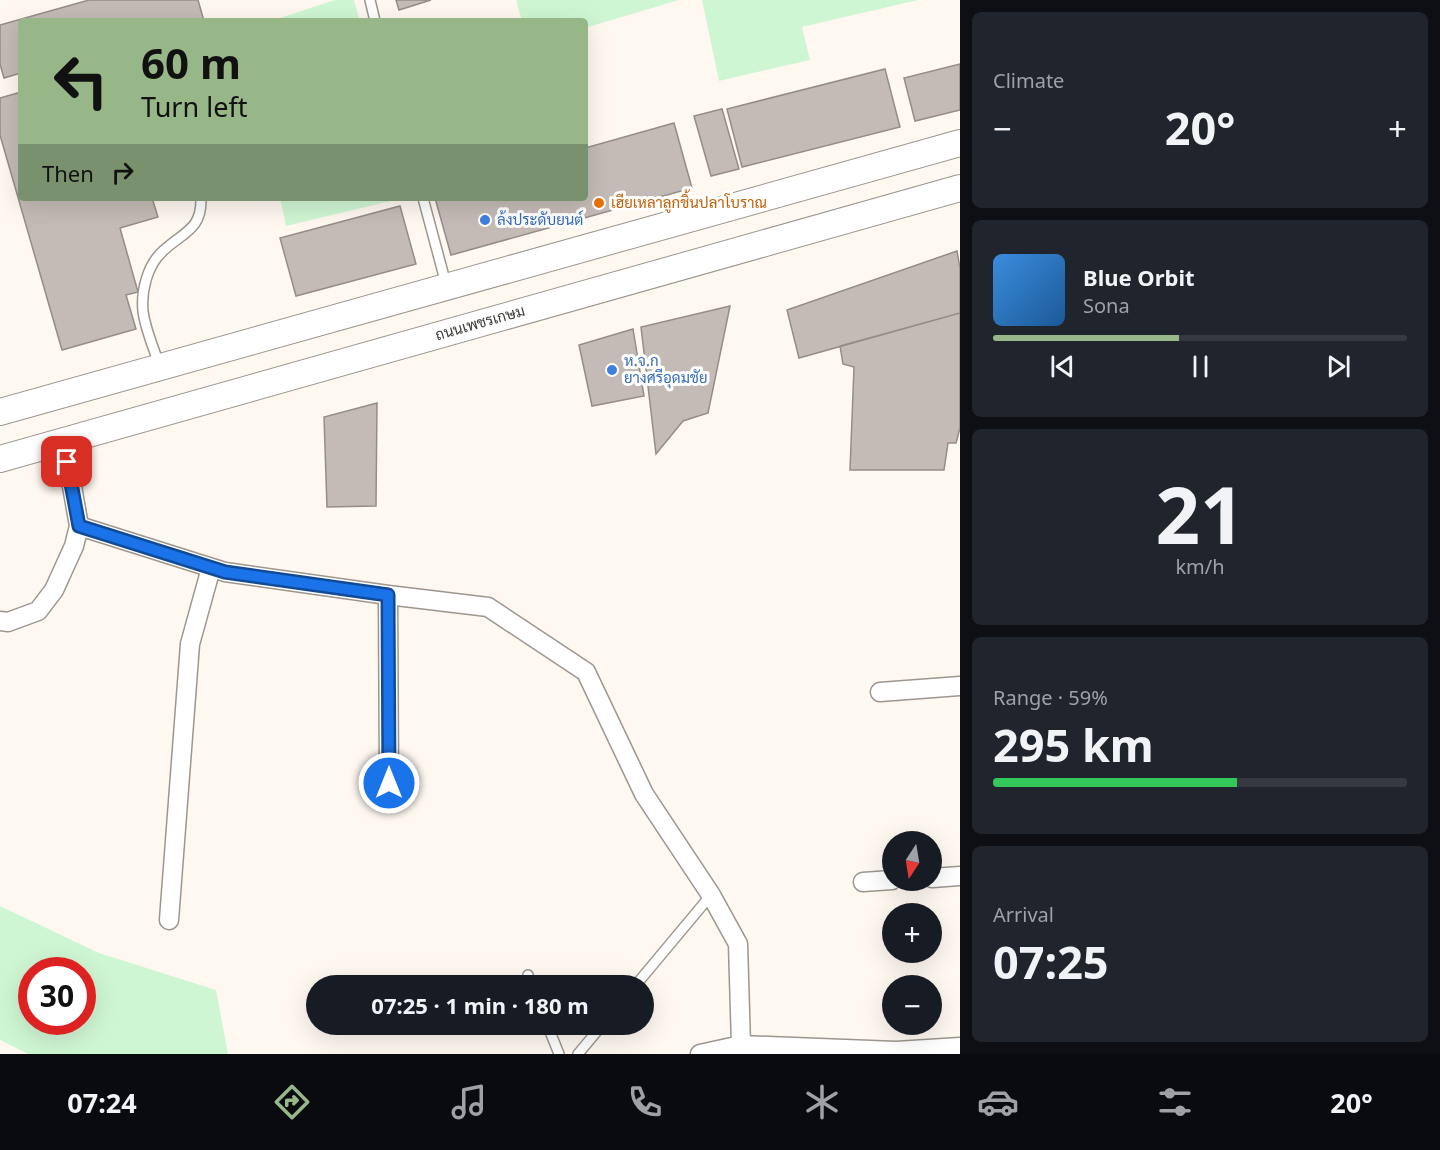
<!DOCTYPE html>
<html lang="en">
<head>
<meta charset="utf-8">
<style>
	body { margin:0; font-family:"Noto Sans",Sarabun,sans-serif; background:#20242c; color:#f1f3f6; height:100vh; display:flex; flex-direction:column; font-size:22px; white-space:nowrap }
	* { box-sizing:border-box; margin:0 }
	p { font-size:20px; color:#9ea1a6 }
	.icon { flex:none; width:33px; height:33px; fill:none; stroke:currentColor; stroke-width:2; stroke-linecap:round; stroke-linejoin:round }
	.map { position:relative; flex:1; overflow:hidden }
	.sheet { display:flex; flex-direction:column; gap:12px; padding:12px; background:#0d0f14; width:480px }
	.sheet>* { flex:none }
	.hud { position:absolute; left:18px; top:18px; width:570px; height:183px; border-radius:6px; box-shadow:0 6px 24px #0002; background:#98b789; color:#111; overflow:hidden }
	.needle { width:39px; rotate:192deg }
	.tools { position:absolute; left:882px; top:831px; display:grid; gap:12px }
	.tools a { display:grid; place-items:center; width:60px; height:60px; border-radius:50%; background:#171b24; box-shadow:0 6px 24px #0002; font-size:30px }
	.speed { position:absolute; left:18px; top:957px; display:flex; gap:12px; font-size:30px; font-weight:700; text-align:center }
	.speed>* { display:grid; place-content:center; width:78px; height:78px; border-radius:50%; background:#171b24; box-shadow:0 6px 24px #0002; line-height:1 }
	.speed .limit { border:9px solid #d22; background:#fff; color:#111 }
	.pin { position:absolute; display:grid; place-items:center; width:51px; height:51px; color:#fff; margin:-26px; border-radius:12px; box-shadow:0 3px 9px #0006 }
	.me { position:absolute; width:66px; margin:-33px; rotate:0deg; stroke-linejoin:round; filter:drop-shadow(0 0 4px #0008) }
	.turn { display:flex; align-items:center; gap:21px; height:126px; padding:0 24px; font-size:27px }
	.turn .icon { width:78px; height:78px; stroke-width:2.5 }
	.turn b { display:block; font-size:42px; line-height:51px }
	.then { display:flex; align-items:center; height:57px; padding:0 24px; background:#0003; gap:12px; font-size:22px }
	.big { font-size:45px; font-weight:700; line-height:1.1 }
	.sheet .tile { flex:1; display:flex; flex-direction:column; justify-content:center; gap:9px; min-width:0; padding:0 21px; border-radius:9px; background:#20242c }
	.sheet .dial { align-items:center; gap:0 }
	.dial b { font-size:78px; line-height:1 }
	.song { display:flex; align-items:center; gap:18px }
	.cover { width:72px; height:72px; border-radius:9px; background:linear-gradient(135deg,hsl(210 70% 55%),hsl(210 70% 35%)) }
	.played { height:6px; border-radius:3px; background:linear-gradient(90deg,#98b789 45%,#363941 45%) }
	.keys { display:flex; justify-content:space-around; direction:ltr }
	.heat { display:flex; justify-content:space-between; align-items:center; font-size:33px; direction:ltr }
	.charge { height:9px; border-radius:4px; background:linear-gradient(90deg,#34c759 59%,#363941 0) }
	.trip { position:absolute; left:306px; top:975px; width:348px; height:60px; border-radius:30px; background:#171b24; box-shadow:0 6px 24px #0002; font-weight:700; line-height:60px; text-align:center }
	.tabs { display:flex; height:96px; justify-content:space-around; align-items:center; background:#090b0e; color:#9ea1a6 }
	.tabs .icon { width:42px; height:42px }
	.tabs .selected { color:#98b789 }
	.tabs b { font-size:27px; color:#f1f3f6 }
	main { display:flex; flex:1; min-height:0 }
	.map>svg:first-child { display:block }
	.green { fill:#cff6d3; fill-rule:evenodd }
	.building { fill:#c4bbb6; stroke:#958c88; stroke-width:1.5 }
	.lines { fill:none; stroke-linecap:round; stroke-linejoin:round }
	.service-casing { stroke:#9c968f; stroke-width:12 }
	.minor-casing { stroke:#9c968f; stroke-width:21 }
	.secondary-casing { stroke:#9c968f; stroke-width:28 }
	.service { stroke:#fff; stroke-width:9 }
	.minor { stroke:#fff; stroke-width:18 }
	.secondary { stroke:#fff; stroke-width:26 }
	.route-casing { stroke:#114b97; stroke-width:15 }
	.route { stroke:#1a73e8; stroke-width:10 }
	.food-dot { fill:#e8710a; stroke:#fff; stroke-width:2 }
	.shop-dot { fill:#3f7fe0; stroke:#fff; stroke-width:2 }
	.labels { text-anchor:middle; stroke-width:6; stroke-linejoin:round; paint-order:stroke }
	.food-label { font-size:15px; fill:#c56008; stroke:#fff; text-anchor:start }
	.shop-label { font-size:15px; fill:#366cbe; stroke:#fff; text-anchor:start }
	.street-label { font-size:15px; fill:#3e3c39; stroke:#fff }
</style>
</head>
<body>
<main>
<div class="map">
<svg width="960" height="1054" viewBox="0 0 960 1054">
	<rect width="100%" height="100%" fill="#fff8f1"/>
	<path class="green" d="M335,0H354L360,21H271Z
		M516,0H679L585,28V21H522Z
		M702,0H918L802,27L810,60L719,81Z
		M280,198H403L286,226Z
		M0,906L99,953L216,990L228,1054H28L0,1040ZM82,970V1022H32V970Z"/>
	<path class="building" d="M89,0H198L204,21H21V73L4,78L0,64V25Z
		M396,0H431L399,10Z
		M960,64V110L915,121L904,78Z
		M885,69L900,127L742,167L727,109Z
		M21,92V198H152L158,217L120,228L138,292L126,295L136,329L62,350L0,135V98Z
		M722,109L739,169L711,176L694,116Z
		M674,123L692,188L451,255L435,198H585V148Z
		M400,206L416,264L296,296L280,238Z
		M957,251L960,268V313L799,358L787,310Z
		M730,306L708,413L683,421L656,454L641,327Z
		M960,313V428L956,443H948L944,470H850L854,367L843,364L840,346Z
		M633,329L644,396L592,406L579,345Z
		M377,403L376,506L327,507L324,417Z"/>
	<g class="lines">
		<defs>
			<path id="service" d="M370,0L375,21
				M423,198L446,284
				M159,365C154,348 145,329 143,311C141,292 147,265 163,251C183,232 202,230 201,198
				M528,975L532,986
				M635,986L711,895
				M547,1024L559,1054
				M578,1054L603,1024"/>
			<path id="minor" d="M79,526L225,572L388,595L488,607L586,672L644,794L711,895L738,944L741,1045
				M388,595L389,783
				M0,621L8,622L38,611L54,590L74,546L79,526L64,441
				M880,692L960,686
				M932,878L960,876
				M863,882L892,880
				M169,920L190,644L211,568
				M700,1054L741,1045L896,1051L960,1047"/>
			<path id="secondary" d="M0,412L960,143
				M0,459L960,188"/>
		</defs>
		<use href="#service" class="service-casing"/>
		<use href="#minor" class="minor-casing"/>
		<use href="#secondary" class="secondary-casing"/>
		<use href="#service" class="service"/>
		<use href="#minor" class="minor"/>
		<use href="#secondary" class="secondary"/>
	</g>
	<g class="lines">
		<defs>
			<path id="route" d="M67,462L79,526L225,572L388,595L389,783"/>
		</defs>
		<use href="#route" class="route-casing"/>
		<use href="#route" class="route"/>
	</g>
	<circle class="food-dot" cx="599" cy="203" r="6"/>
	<g class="shop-dot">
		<circle cx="485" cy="220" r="6"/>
		<circle cx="612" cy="370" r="6"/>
	</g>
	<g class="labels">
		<g class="food-label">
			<text x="611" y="208">เฮียเหลาลูกชิ้นปลาโบราณ</text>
		</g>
		<g class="shop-label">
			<text x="497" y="225">ล้งประดับยนต์</text>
			<text x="624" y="366">ห.จ.ก<tspan x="624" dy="17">ยางศรีอุดมชัย</tspan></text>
		</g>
		<g class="street-label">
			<text transform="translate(480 323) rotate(-16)" y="5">ถนนเพชรเกษม</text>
		</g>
	</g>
</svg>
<div class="tools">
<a><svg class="needle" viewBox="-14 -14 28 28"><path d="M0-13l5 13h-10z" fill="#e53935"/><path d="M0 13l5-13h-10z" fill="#9ea1a6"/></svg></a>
<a>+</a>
<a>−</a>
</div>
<div class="speed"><div class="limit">30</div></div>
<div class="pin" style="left:67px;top:462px;background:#d93025"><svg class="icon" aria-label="arrive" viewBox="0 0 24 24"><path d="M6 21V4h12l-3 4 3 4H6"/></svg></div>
<svg class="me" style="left:389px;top:783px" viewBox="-20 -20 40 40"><circle r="17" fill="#1a73e8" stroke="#fff" stroke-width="3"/><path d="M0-11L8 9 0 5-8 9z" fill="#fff"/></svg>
<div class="trip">07:25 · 1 min · 180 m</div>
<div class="hud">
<div class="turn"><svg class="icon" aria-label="left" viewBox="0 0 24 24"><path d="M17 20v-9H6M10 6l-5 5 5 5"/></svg><div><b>60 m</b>Turn left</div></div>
<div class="then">Then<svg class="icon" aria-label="right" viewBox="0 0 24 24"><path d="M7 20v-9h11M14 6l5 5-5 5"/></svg></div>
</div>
</div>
<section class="sheet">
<div class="tile"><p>Climate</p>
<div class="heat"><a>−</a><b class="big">20°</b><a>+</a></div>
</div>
<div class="tile">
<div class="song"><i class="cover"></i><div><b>Blue Orbit</b><p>Sona</p></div></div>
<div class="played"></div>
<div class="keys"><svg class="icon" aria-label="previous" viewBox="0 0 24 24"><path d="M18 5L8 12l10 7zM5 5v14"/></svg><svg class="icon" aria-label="pause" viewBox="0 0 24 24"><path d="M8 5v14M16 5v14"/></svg><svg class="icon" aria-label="next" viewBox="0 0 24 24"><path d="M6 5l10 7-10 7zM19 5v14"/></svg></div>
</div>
<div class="tile dial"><b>21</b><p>km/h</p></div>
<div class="tile"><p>Range · 59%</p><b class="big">295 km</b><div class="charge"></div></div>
<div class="tile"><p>Arrival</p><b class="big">07:25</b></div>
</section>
</main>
<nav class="tabs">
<b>07:24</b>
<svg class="icon selected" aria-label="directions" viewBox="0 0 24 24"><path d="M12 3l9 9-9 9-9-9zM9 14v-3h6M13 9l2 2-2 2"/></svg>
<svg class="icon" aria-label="music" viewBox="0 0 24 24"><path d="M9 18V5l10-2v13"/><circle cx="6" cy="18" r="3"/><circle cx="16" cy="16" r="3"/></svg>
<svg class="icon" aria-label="phone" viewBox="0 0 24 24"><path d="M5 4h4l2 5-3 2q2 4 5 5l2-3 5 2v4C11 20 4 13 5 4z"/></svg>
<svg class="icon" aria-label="climate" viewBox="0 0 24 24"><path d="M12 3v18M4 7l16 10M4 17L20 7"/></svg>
<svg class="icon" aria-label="car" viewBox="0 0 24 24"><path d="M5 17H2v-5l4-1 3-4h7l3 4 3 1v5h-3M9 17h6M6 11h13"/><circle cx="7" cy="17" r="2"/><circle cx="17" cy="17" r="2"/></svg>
<svg class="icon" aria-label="filters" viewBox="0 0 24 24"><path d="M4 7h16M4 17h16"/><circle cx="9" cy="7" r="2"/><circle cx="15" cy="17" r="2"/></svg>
<b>20°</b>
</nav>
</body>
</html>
